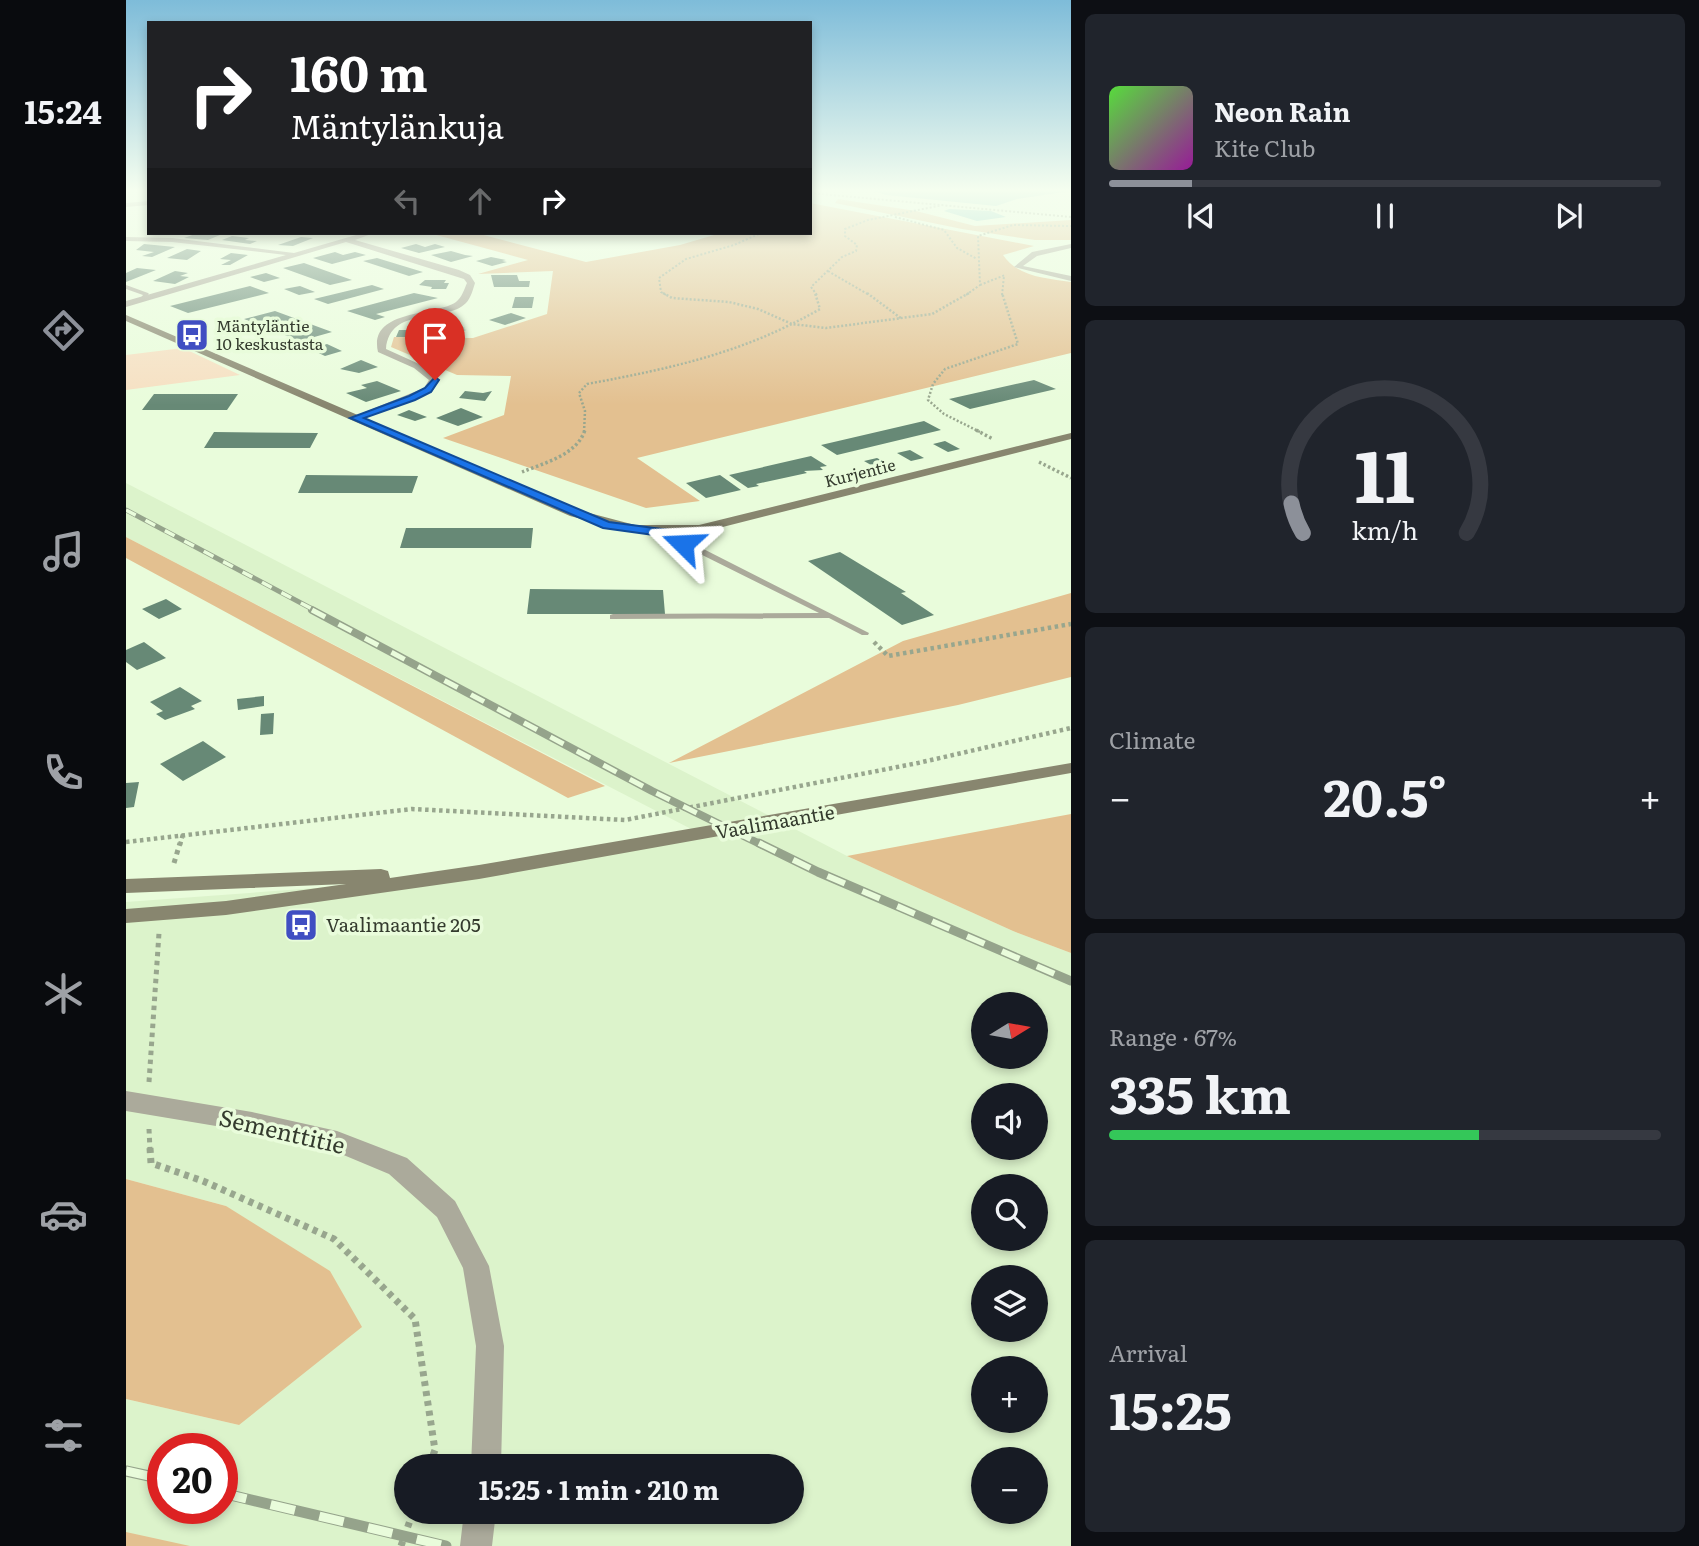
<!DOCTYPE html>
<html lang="en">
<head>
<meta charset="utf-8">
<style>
	body { margin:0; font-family:Literata,serif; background:#20242c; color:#f1f3f6; height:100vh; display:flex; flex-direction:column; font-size:26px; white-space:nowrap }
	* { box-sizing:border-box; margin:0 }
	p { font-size:23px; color:#9ea1a6 }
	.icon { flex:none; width:38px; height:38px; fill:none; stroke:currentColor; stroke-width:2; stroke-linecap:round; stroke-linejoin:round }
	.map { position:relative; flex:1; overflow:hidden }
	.panel { display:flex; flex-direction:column; gap:14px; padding:14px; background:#0d0f14; width:628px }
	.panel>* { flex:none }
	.top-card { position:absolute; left:21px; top:21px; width:665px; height:214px; border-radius:0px; box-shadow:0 4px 10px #0003; background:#202124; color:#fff; overflow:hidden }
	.needle { width:46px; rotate:79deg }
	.controls { position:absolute; left:845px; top:992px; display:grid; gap:14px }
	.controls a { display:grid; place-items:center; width:77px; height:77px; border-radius:50%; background:#171b24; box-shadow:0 4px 10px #0003; font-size:35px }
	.speed { position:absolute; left:21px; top:1433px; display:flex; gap:14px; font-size:35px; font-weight:700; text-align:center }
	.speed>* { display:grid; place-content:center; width:91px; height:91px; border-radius:50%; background:#171b24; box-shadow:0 4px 10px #0003; line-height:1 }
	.speed .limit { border:10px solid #d22; background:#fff; color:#111 }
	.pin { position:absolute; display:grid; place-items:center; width:60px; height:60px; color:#fff; margin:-72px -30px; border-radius:50% 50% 50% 0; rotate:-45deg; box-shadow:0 0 7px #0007 }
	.pin .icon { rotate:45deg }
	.me { position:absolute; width:77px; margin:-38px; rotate:291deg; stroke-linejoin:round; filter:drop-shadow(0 0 5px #0008) }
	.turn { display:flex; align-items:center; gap:24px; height:147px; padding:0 28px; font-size:32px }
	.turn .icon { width:91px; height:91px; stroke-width:2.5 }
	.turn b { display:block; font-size:49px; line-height:60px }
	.lanes { display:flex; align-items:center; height:66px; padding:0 28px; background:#0003; justify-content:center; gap:35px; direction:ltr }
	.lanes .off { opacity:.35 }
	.big { font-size:52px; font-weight:700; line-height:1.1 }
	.panel .tile { flex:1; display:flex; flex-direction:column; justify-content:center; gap:10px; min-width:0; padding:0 24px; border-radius:10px; background:#20242c }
	.panel .dial { align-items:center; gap:0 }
	.dial svg { height:182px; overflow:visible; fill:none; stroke:#363941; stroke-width:7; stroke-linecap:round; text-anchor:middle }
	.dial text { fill:#f1f3f6; stroke:none }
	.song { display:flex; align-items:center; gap:21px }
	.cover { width:84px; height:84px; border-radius:10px; background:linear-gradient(135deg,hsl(110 70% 55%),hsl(300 70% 35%)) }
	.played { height:7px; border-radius:4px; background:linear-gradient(90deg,#8c9099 15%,#363941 15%) }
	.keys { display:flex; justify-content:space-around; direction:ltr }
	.heat { display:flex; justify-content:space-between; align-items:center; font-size:38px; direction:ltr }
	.charge { height:10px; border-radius:5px; background:linear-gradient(90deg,#34c759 67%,#363941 0) }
	.trip { position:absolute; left:268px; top:1454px; width:410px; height:70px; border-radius:35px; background:#171b24; box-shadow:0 4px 10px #0003; font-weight:700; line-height:70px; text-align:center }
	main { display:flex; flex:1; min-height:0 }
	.tabs { display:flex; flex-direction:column; width:126px; justify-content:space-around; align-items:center; background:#090b0e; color:#9ea1a6 }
	.tabs .icon { width:49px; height:49px }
	.tabs .active { color:#8c9099 }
	.tabs b { font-size:32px; color:#f1f3f6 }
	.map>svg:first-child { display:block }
	.built { fill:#dcf3cb; fill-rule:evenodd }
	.green { fill:#f6dfc1 }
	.forest { fill:#e3c090 }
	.water { fill:#7fc9c2 }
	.building { fill:#678976 }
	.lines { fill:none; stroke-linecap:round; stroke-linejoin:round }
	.path-far5 { stroke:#98a68e; stroke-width:2; stroke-dasharray:2 2; stroke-linecap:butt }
	.path-far4 { stroke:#98a68e; stroke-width:2.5; stroke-dasharray:2 2; stroke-linecap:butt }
	.path-far3 { stroke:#98a68e; stroke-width:3.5; stroke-dasharray:2.5 2.5; stroke-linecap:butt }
	.path-far2 { stroke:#98a68e; stroke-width:4.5; stroke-dasharray:3.5 3.5; stroke-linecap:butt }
	.path-far1 { stroke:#98a68e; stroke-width:5; stroke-dasharray:4.5 4.5; stroke-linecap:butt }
	.path { stroke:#98a68e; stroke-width:7; stroke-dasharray:5 5; stroke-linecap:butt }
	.lane { fill:#abaa9b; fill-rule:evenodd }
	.street { fill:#abaa9b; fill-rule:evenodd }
	.secondary { fill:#88866f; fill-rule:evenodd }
	.rail-far3-casing { stroke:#95a38b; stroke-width:5 }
	.rail-far2-casing { stroke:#95a38b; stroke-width:8 }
	.rail-far1-casing { stroke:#95a38b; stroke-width:9 }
	.rail-casing { stroke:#95a38b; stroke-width:11 }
	.rail-far3 { stroke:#e9fcdb; stroke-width:3.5; stroke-dasharray:11; stroke-linecap:butt }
	.rail-far2 { stroke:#e9fcdb; stroke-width:5; stroke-dasharray:15; stroke-linecap:butt }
	.rail-far1 { stroke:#e9fcdb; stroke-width:6; stroke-dasharray:19; stroke-linecap:butt }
	.rail { stroke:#e9fcdb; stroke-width:9; stroke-dasharray:25; stroke-linecap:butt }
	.route { fill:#1a73e8; stroke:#114b97; stroke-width:2 }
	.labels { text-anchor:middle; stroke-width:7; stroke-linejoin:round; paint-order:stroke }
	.far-poi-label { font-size:16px; fill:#343b2e; stroke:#e9fcdb; text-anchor:start }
	.far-street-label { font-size:16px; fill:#343b2e; stroke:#e9fcdb }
	.street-label { font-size:19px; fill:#343b2e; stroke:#e9fcdb }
	.poi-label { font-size:19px; fill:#343b2e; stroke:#e9fcdb; text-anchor:start }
	.near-street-label { font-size:23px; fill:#343b2e; stroke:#e9fcdb }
</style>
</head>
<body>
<main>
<nav class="tabs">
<b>15:24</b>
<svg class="icon active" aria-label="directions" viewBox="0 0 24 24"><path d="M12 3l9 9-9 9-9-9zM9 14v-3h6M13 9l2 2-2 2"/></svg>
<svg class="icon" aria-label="music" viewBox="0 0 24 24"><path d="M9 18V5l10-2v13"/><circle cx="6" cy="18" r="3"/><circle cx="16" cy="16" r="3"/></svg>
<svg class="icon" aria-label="phone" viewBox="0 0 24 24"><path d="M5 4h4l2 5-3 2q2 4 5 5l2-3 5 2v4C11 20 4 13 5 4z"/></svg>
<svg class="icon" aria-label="climate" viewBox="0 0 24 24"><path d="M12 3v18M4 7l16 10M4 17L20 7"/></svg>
<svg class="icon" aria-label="car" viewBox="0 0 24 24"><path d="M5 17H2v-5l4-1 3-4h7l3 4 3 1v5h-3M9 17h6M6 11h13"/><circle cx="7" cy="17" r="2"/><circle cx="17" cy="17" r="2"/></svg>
<svg class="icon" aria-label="filters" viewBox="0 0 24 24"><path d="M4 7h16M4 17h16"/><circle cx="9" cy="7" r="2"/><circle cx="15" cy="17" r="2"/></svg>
</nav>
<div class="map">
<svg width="945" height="1546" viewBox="0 0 945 1546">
	<rect width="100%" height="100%" fill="#e9fcdb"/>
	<path class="built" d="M0,483L721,856L887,931L945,953V1546H0V1399L113,1425L100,1206L0,1179V902L231,885L569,831L0,537ZM858,1004H910V1057H858ZM858,1096H910V1148H858ZM858,1186H910V1239H858ZM858,1278H910V1330H858ZM858,1368H910V1421H858ZM37,1449H96V1508H37ZM858,1460H910V1512H858ZM280,1466H665V1512H280Z"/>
	<path class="green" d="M57,348L114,375L0,390V355Z"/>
	<path class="forest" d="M712,199L790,211L849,226L945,220V240H909L836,229L709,203Z
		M684,203L908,246L877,255C892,277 920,278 945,282V353L511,458L574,501L520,508L317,438L378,415L385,376L331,375L265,347L268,337L347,338L421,314L427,271L352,274L402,260L303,233H350L460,262L554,245L595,233H684Z
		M0,537L479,786L442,798L0,558Z
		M945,593V677L832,705L543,763L777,641Z
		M945,814V953L887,931L721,856Z
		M0,1179L100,1206L204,1271L236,1327L113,1425L0,1399Z
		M0,1532L64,1546H0Z"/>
	<path class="water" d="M741,189H945V191L891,199L870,206L760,195Z
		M823,209L865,211L880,217L851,221L818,211Z"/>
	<path class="building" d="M72,233L94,235L82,240L58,238Z
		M106,236L123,238L119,240L131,241L124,244L96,240Z
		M175,237L187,238L167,246L152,245Z
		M18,244L49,247L26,257L16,256L28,252L10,250Z
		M290,244L299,247L309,244L319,247L293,253L275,248Z
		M61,249L75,251L61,260L41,258Z
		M325,251L339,255L347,256L325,262L305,255Z
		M209,252L217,255L229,252L240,255L206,264L187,258Z
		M105,253L122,255L104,265H95L105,260L94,259Z
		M365,257L380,260L376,261L381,262L366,266L350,261Z
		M251,258L297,272L283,276L237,261Z
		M178,263L226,280L204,285L157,268Z
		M11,268L30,270L0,282V273Z
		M49,271L62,273L54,276L63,277L49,284L27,281Z
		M140,273L154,278L138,282L124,277Z
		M365,275H391L393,281H404L403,287H368Z
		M299,280H320L318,283H323L320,289H305L306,287L293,285Z
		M246,285L258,289L202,304L188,299Z
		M124,286L143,293L62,313L44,306Z
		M174,286L189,292L173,295L158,289Z
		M288,293L312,298L250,314L259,317L249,320L221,311Z
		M389,297H408L406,308H386Z
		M149,311L206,332L174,341L118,319Z
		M385,313L400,318L379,325L363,320Z
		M321,323L339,328L336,329L340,330L322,335L304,332L309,331L303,329L308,327L305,326Z
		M273,330H294L291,337H270Z
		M201,344L216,351L199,356L184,349Z
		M235,360L252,367L233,373L214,369Z
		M908,380L930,389L844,409L823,399Z
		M251,381L275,391L240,402L220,393L241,388L235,385Z
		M339,391L357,393L366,391L359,401L333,398Z
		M28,394H112L101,410H16Z
		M335,408L357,417L332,426L310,418Z
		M283,410L301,417L289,421L271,415Z
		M798,421L815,430L711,455L695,445Z
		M88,432L192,433L184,448H78Z
		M819,441L834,449L822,452L807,444Z
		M784,450L798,458L785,461L771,453Z
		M685,456L701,466L694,467L697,470L678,471L681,473L630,484L633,486L622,488L603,475Z
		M751,458L766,466L752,469L738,461Z
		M180,475L292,476L286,493H172Z
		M594,475L615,490L580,498L560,483Z
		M280,528H407L405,548H274Z
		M714,552L780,592L775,593L808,615L776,625L682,561Z
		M404,589L537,590L539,614H401Z
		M40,599L56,609L33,619L16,609Z
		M18,642L40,658L11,670L0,662V650Z
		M54,687L76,701L65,706L69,709L39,720L30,714L37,711L24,702Z
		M138,696V706L112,710L111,699Z
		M148,713L147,734L134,735L135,714Z
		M77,741L100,757L57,781L34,764Z
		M13,782L8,807L0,808V783Z"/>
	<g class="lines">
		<path class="path-far5" d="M684,193L945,217
			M769,217L818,230L831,248L851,259
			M702,271L743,295
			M854,285L879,275
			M540,295L535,292L533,278L560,259L608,245L635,233
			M691,295L685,287L716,257L730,251L731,245L719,236V229L742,220L817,205
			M840,295L854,285L852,236L887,225L945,226
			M876,295L878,276"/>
		<path class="path-far4" d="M537,293L546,298L603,302L632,309L666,324L700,328L806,314L843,293
			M741,293L776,319
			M458,432L459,411L453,393L461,384C547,368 617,353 694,309L689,293
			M854,432L818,414L802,400L807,384L819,369L892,344L876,293"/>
		<path class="path-far3" d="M850,430L867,439
			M913,462L945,478
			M396,472C418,463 451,455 459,430"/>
		<path class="path-far2" d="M748,642L762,656L945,624
			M0,842L286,809L499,820L792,763L945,728
			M54,845L57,834"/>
		<path class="path-far1" d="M48,863L54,843
			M23,1082L33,933
			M23,1129L24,1150"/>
		<path class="path" d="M24,1148L25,1163L77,1181L208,1239L289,1319L309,1450L303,1466
			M275,1546L287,1512"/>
		<path class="lane" d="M0,285L22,293L23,294L16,301H12L17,295L0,289Z
			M536,531H542L743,633L742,635H736L703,618L484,619V615L487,614L693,613L536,535Z"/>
		<path class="street" d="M23,201V205L0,207V203Z
			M237,233H248L229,240L333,270L344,275L349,283C347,289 345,298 340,303C319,324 264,305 260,349L302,368L313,380L306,392L233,420L224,418L298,388L303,380L288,368L252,352C242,309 310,316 330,302C336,297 338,290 341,283L338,279L220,242L0,307V301L160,255L46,242L0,241V237L46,238L168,253Z
			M945,244V248L911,256L897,266L945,276V281L888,267L906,252Z
			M0,1091L126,1112L211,1131L281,1158L329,1201L363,1266L378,1346L375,1466H345L350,1346L337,1268L311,1217L263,1174L208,1151L126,1132L0,1111Z
			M338,1512H370L366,1546H334Z"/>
		<path class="secondary" d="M0,315L452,510L509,525H573L945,433V439L573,533H509L444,516L0,321Z
			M945,763V773L353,879L100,915L0,923V909L100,901L220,884L0,893V879L255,869L262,871L264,878L353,865Z"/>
		<defs>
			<path id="rail-far3" d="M0,510L190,611"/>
			<path id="rail-far2" d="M186,610L526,791L636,845"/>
			<path id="rail-far1" d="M633,843L692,872L945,981"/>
			<path id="rail" d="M0,1471L37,1479
				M96,1493L320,1546"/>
		</defs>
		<use href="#rail-far3" class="rail-far3-casing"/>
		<use href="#rail-far2" class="rail-far2-casing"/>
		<use href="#rail-far1" class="rail-far1-casing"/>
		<use href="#rail" class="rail-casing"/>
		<use href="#rail-far3" class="rail-far3"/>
		<use href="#rail-far2" class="rail-far2"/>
		<use href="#rail-far1" class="rail-far1"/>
		<use href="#rail" class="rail"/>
	</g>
	<linearGradient id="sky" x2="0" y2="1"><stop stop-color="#7ebcd9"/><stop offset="0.47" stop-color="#f5feef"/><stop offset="1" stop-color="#f5feef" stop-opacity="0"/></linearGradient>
	<rect width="945" height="405" fill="url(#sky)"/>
	<path class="route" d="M309,377L313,380L305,392L289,400L238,418L483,522L543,530L563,544L557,548L535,536L477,528L224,418L283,396L299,388Z"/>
	<defs>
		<symbol id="bus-square" viewBox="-11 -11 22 22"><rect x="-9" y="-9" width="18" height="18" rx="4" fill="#404ec2" stroke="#e9fcdb"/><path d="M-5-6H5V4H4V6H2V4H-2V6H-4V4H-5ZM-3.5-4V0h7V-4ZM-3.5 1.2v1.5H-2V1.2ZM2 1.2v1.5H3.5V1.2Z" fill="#fff"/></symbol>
	</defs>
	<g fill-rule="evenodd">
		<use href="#bus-square" x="47" y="316" width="38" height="38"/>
		<use href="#bus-square" x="156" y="906" width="38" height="38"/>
	</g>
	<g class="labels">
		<g class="far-poi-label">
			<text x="90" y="332">Mäntyläntie<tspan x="90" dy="18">10 keskustasta</tspan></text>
		</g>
		<g class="far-street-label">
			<text transform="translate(734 473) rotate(-14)" y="6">Kurjentie</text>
		</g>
		<g class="street-label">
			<text transform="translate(649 822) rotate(-10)" y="7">Vaalimaantie</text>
		</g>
		<g class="poi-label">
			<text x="200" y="932">Vaalimaantie 205</text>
		</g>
		<g class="near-street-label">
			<text transform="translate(156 1132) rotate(13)" y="8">Sementtitie</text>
		</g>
	</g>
</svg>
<div class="controls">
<a><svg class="needle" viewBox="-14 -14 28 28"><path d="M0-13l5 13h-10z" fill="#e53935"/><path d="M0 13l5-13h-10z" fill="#9ea1a6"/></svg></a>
<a><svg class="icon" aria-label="sound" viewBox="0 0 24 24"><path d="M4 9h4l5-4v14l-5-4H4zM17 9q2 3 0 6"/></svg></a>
<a><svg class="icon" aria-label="search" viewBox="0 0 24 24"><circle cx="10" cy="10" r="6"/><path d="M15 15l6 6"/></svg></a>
<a><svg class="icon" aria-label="layers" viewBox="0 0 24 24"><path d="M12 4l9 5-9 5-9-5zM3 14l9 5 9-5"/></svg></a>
<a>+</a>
<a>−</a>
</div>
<div class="speed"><div class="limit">20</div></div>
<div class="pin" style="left:309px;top:380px;background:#d93025"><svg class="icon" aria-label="arrive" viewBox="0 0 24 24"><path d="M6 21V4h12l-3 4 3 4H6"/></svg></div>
<svg class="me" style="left:557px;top:544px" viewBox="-20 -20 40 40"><path d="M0-17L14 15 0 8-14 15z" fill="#1a73e8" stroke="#fff" stroke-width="4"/></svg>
<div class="trip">15:25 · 1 min · 210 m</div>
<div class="top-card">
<div class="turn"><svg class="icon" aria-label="right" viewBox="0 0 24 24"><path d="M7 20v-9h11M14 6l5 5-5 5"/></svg><div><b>160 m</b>Mäntylänkuja</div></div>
<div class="lanes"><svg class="icon off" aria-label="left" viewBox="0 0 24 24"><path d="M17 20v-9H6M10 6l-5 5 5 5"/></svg><svg class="icon off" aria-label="ahead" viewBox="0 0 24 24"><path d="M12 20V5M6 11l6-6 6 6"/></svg><svg class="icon" aria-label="right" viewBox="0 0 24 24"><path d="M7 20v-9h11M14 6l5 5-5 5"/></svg></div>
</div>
</div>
<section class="panel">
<div class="tile">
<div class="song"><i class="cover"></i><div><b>Neon Rain</b><p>Kite Club</p></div></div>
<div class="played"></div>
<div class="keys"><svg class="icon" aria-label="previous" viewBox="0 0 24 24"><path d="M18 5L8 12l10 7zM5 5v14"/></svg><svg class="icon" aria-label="pause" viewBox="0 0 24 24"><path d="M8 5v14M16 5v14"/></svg><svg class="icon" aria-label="next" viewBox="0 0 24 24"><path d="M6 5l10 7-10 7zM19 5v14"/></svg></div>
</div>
<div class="tile dial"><svg viewBox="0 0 100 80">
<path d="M14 69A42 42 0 1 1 86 69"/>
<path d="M14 69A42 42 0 0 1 9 56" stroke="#8c9099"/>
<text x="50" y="56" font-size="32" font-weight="700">11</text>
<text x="50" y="72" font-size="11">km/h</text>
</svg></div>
<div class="tile"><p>Climate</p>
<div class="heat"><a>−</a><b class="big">20.5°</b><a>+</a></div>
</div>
<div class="tile"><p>Range · 67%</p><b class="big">335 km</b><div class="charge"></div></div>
<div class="tile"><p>Arrival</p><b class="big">15:25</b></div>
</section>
</main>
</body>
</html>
